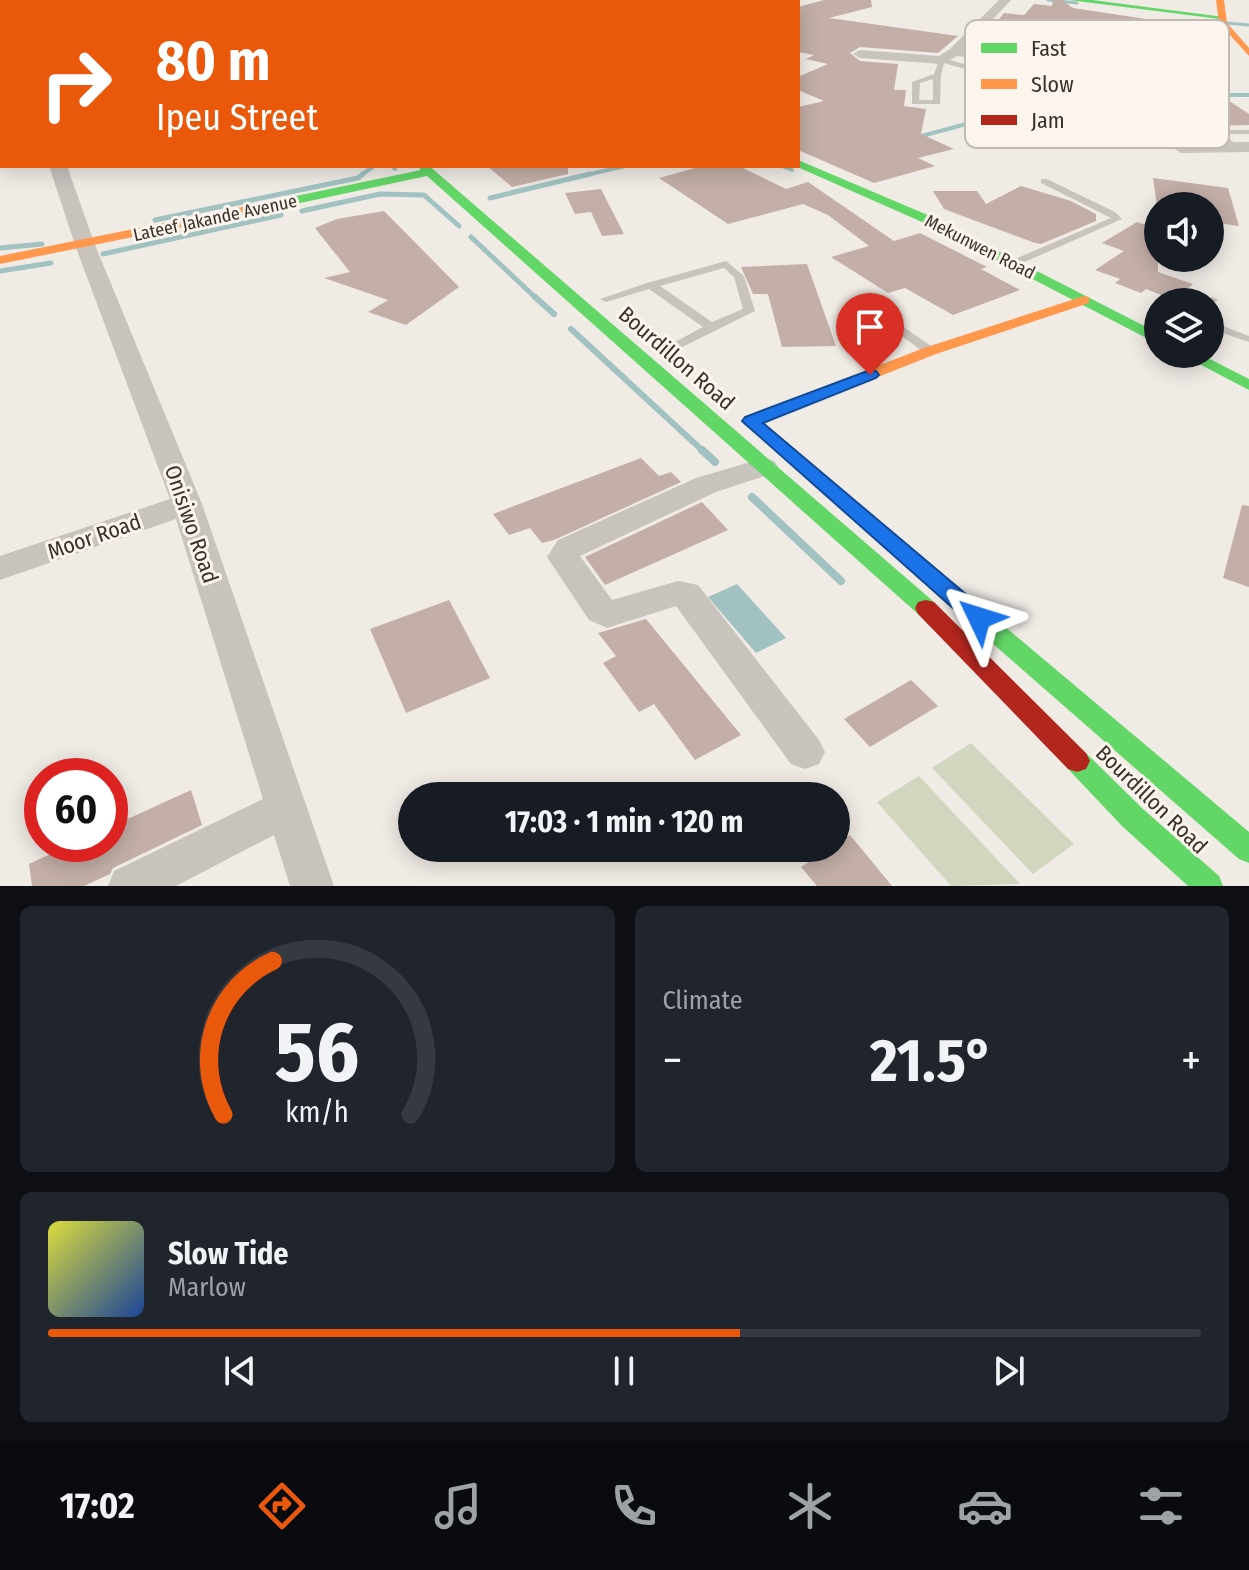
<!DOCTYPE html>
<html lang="en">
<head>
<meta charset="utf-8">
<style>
	body { margin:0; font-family:"Fira Sans Condensed",sans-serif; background:#20242c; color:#f1f3f6; height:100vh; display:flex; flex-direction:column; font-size:30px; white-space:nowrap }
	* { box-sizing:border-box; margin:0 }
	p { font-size:26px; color:#9ea1a6 }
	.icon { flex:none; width:44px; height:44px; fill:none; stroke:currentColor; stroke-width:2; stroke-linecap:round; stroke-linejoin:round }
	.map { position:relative; height:886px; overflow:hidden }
	.panel { display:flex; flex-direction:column; gap:20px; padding:20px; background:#0d0f14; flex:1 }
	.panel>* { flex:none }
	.guide { position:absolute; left:0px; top:0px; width:800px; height:168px; box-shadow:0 4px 20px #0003; background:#ea580c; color:#fff; overflow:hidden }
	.controls { position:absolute; left:1144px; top:192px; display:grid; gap:16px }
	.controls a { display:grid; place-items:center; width:80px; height:80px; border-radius:50%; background:#171b24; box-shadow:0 4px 20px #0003; font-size:40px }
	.speed { position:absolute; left:24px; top:758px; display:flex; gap:16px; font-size:40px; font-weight:700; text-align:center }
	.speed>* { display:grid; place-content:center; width:104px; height:104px; border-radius:50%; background:#171b24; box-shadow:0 4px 20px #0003; line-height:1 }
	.speed .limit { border:12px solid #d22; background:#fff; color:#111 }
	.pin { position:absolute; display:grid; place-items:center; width:68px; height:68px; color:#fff; margin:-82px -34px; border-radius:50% 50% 50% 0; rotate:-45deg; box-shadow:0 0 8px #0007 }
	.pin .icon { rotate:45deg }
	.me { position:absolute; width:88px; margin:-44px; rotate:311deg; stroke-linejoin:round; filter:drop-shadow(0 0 6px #0008) }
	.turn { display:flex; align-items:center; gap:28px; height:168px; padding:0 24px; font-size:36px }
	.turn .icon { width:104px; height:104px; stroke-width:2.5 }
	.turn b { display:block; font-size:56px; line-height:68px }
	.big { font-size:60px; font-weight:700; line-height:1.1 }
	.panel .widget { flex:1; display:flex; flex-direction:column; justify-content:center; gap:12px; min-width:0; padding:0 28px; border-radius:12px; background:#20242c }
	.panel .dial { align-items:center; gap:0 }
	.dial svg { height:208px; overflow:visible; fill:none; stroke:#363941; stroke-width:7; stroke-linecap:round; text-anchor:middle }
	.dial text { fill:#f1f3f6; stroke:none }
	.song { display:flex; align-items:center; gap:24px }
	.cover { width:96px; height:96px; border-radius:12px; background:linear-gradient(135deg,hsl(60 70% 55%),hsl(220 70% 35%)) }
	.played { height:8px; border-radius:4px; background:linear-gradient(90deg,#ea580c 60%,#363941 60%) }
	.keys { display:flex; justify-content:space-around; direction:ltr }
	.heat { display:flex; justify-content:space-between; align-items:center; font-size:44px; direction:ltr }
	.panel .tiles { flex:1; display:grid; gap:20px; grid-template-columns:1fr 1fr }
	.widget:last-child { grid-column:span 2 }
	.trip { position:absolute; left:398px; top:782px; width:452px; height:80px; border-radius:40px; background:#171b24; box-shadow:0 4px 20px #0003; font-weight:700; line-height:80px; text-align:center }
	.menu { display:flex; height:128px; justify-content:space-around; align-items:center; background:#090b0e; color:#9ea1a6 }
	.menu .icon { width:56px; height:56px }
	.menu .on { color:#ea580c }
	.menu b { font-size:36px; color:#f1f3f6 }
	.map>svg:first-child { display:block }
	.green { fill:#d1d6bf }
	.water { fill:#a1c2c1 }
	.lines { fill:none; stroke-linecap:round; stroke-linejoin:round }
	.stream-far4 { stroke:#a1c2c1; stroke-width:3 }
	.stream-far3 { stroke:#a1c2c1; stroke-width:4 }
	.stream-far2 { stroke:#a1c2c1; stroke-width:5 }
	.stream-far1 { stroke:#a1c2c1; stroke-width:6 }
	.stream { stroke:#a1c2c1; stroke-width:8 }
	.building { fill:#c3afa7 }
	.lane { fill:#c9c3be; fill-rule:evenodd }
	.street { fill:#c9c3be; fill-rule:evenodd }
	.fast { fill:#63d668; fill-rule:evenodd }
	.slow { fill:#ff974d; fill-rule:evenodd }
	.jam { fill:#b3261e; fill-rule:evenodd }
	.route { fill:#1a73e8; stroke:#114b97; stroke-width:2 }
	.labels { text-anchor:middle; stroke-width:6; stroke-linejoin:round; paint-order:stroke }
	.far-street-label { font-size:18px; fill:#3b302b; stroke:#fbf5ee }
	.street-label { font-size:22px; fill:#3b302b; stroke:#fbf5ee }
	.key { fill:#fbf5ee; stroke:#c1bab4; stroke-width:2 }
	.key-label { font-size:22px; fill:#3b302b }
</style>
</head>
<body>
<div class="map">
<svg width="1249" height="886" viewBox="0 0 1249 886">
	<rect width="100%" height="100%" fill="#f0ebe5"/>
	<path class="green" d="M971,743L1074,844L1033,874L932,768Z
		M919,776L1020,884L951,886L877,802Z"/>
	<path class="water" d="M737,584L786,638L756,653L708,597Z"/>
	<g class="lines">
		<path class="stream-far4" d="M1048,0L1077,3
			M1227,23L1249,25"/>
		<path class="stream-far3" d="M1213,95H1249
			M918,137L1063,98L1176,96
			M392,166L395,169
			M782,166L792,170
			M360,176L374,166
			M582,176L625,166"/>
		<path class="stream-far2" d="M490,198L590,174
			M302,211L380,194L424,195L459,226
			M155,220L358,178L363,174
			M471,237L537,299
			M0,248L42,244
			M103,254L281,215
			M0,271L51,263"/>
		<path class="stream-far1" d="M535,297L554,314
			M571,329L704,452"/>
		<path class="stream" d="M702,450L715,462
			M752,497L841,581"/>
	</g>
	<path class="building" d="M824,0H871L872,7L829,18L958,36L938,53L860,47L850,53L860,61L898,64L894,90H906L904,106L926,109L921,134L954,149L918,158L935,166L874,183L798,150V107L824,101L798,90V77L828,64L806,59L814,55L798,52V7Z
		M1053,0H1062L1073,8L1166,22L1156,44L1210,47L1211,56L1170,62L1249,114V125L1216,126L1161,91L1077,89L1041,58L971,47L978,39L982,40L1004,13L1024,15L1034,4L1052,6Z
		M487,166H568V174L512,187Z
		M702,166H739L786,189L808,182L894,241L920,233L987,267L981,269L1020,290L953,315L905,288L888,293L831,257L869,246L828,215L803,204L728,224L659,178Z
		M1153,178L1228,188L1239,226L1210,222V206H1157Z
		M1021,186L1071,201L1096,214V221L1041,244L1035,243L944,209L933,191H977L986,204Z
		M601,189L624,234L602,236L591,212L575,214L565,193Z
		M384,211L459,287L406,325L368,312L388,300L324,278L350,272L315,228L337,219Z
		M1137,222L1158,229V272L1193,284L1174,300L1146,289L1141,293L1115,283L1120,279L1095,270L1124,251L1102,243Z
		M807,264L836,346L782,347L768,294H753L741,267Z
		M869,316L875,320L896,336L870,345L841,326Z
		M641,458L659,476L671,472L681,482L554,540L542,543L530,528L509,535L493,514Z
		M702,502L728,530L605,585L585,557Z
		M1242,505L1249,506V587L1223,578Z
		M449,600L490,678L406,713L370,629Z
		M646,619L741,735L695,760L654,704L639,712L603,663L616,656L598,633Z
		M911,680L938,706L870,747L844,719Z
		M191,790L202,825L113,868L110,874L84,886H32L29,864L72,844H110V827Z
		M850,835L892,886H817L801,867L830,848H836V844Z"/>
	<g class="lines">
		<path class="lane" d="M942,58L1008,76L1011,81L996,96H990V92L1002,80L944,63L941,75L940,104H912V82L934,74L939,60ZM933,79V100H919L920,83Z
			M1154,106L1185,109L1217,130H1249V134H1224L1239,147L1232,149L1180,113L1151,110L1150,108Z
			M1041,179H1047L1115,212L1122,219L1018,265H1010V261L1111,218L1041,183Z
			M726,261L744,276L755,311L670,353L666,354L660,350L703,327L649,289L606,302L600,299L647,283ZM724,268L734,277L743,309L712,322L660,286Z
			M859,296L934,348L936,351L934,354H926L855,301L853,299Z
			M1212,297L1218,300L1213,304L1203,302Z
			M1210,321L1249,336V342L1210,329Z"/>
		<path class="street" d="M0,0H22L2,3Z
			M999,0H1011L965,49L1018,57V63L957,56L942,64L860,58L853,54L860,50L939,56L950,49Z
			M0,90H2V98H0Z
			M1249,142V152L1181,153L1173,148L1181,143Z
			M49,166H67L95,245L202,504L334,886H290L274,835L176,886H108L114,871L263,799L176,519L0,580V556L170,499L75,245Z
			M764,458L774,461L778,467L774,473L716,492L580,556L612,600L678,581L698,585L819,740L825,752L819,764L805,769L791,764L676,606L607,628L589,620L547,557L558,540L696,478Z"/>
		<path class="fast" d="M561,0H572L559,2Z
			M1069,0H1092L1224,17L1220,19Z
			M798,160L930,216L1158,333V344L922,222L795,166H798Z
			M417,166H430L434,170L934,602L937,608L934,614L926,616L918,614L427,176L272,209L266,205L272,201L421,170Z
			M1180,354H1200L1249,379V390Z
			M945,581L953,583L1249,832V863L1239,859L937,595L934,589L937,583Z
			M1077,750L1086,753L1143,809L1219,876L1223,886H1188L1123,827L1068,769L1064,761L1068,753Z"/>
		<path class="slow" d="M1216,0H1224L1227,23L1249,48V56L1219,23Z
			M272,201L278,205L276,208L0,264V256Z
			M1084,296L1089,297V303L936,354L757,425L751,426L742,421L745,417L924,348Z"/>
		<path class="jam" d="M247,0H255L256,2H248Z
			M926,600L934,602L1086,753L1090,761L1086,769L1077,772L1068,769L918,614L915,608L918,602Z"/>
	</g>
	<path class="route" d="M870,370L876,371L879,375L876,378L763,423L987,612L990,618L987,624L979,626L971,624L742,421L745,417Z"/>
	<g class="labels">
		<g class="far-street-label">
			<text transform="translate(215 218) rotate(-12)" y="6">Lateef Jakande Avenue</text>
			<text transform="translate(980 247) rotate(27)" y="6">Mekunwen Road</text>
		</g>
		<g class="street-label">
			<text transform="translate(677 358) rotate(41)" y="8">Bourdillon Road</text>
			<text transform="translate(192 524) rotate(71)" y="8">Onisiwo Road</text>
			<text transform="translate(94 536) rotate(-19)" y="8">Moor Road</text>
			<text transform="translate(1152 799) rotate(44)" y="8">Bourdillon Road</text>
		</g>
	</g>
	<rect x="965" y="20" width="264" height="128" rx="12" class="key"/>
	<rect x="981" y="43" width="36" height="10" fill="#63d668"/>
	<rect x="981" y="79" width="36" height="10" fill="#ff974d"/>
	<rect x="981" y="115" width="36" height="10" fill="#b3261e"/>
	<g class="key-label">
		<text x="1031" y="56">Fast</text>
		<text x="1031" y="92">Slow</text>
		<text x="1031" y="128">Jam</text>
	</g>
</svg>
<div class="controls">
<a><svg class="icon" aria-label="sound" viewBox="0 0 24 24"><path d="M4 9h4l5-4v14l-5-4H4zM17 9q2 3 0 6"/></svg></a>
<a><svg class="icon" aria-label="layers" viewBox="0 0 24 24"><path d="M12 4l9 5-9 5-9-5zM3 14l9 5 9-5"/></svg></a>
</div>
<div class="speed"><div class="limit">60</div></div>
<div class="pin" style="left:870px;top:375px;background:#d93025"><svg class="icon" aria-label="arrive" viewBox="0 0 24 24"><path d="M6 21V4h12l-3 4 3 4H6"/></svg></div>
<svg class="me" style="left:979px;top:618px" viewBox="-20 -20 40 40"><path d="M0-17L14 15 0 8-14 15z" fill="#1a73e8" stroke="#fff" stroke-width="4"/></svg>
<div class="trip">17:03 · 1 min · 120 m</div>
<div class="guide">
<div class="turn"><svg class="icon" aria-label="right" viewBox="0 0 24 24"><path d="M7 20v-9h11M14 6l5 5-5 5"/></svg><div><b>80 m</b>Ipeu Street</div></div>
</div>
</div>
<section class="panel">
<div class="tiles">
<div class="widget dial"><svg viewBox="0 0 100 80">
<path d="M14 69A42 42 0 1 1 86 69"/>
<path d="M14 69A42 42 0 0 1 33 10" stroke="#ea580c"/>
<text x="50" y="56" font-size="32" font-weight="700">56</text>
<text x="50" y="72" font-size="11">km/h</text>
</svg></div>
<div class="widget"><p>Climate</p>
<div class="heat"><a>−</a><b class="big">21.5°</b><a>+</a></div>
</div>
<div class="widget">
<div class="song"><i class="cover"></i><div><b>Slow Tide</b><p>Marlow</p></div></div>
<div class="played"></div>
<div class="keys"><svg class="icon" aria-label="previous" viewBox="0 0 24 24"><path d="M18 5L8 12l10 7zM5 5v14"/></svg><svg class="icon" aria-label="pause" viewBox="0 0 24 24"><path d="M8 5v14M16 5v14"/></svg><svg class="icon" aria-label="next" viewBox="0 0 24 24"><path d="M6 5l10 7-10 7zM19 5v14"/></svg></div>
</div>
</div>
</section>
<nav class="menu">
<b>17:02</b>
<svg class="icon on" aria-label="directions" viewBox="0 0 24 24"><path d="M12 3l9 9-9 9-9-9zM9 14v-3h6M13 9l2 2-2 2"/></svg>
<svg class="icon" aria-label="music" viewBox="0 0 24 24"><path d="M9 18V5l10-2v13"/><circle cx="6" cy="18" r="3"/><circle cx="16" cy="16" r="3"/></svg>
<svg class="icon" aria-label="phone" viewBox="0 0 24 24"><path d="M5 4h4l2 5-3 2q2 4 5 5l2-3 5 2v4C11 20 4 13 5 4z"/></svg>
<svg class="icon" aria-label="climate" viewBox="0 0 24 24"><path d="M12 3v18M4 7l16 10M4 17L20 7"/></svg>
<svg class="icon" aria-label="car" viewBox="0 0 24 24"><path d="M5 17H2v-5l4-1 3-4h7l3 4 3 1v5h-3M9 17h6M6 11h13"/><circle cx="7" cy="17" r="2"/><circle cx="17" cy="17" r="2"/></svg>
<svg class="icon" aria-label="filters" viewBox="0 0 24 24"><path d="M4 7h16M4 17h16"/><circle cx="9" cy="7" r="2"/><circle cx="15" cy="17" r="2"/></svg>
</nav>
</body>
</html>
